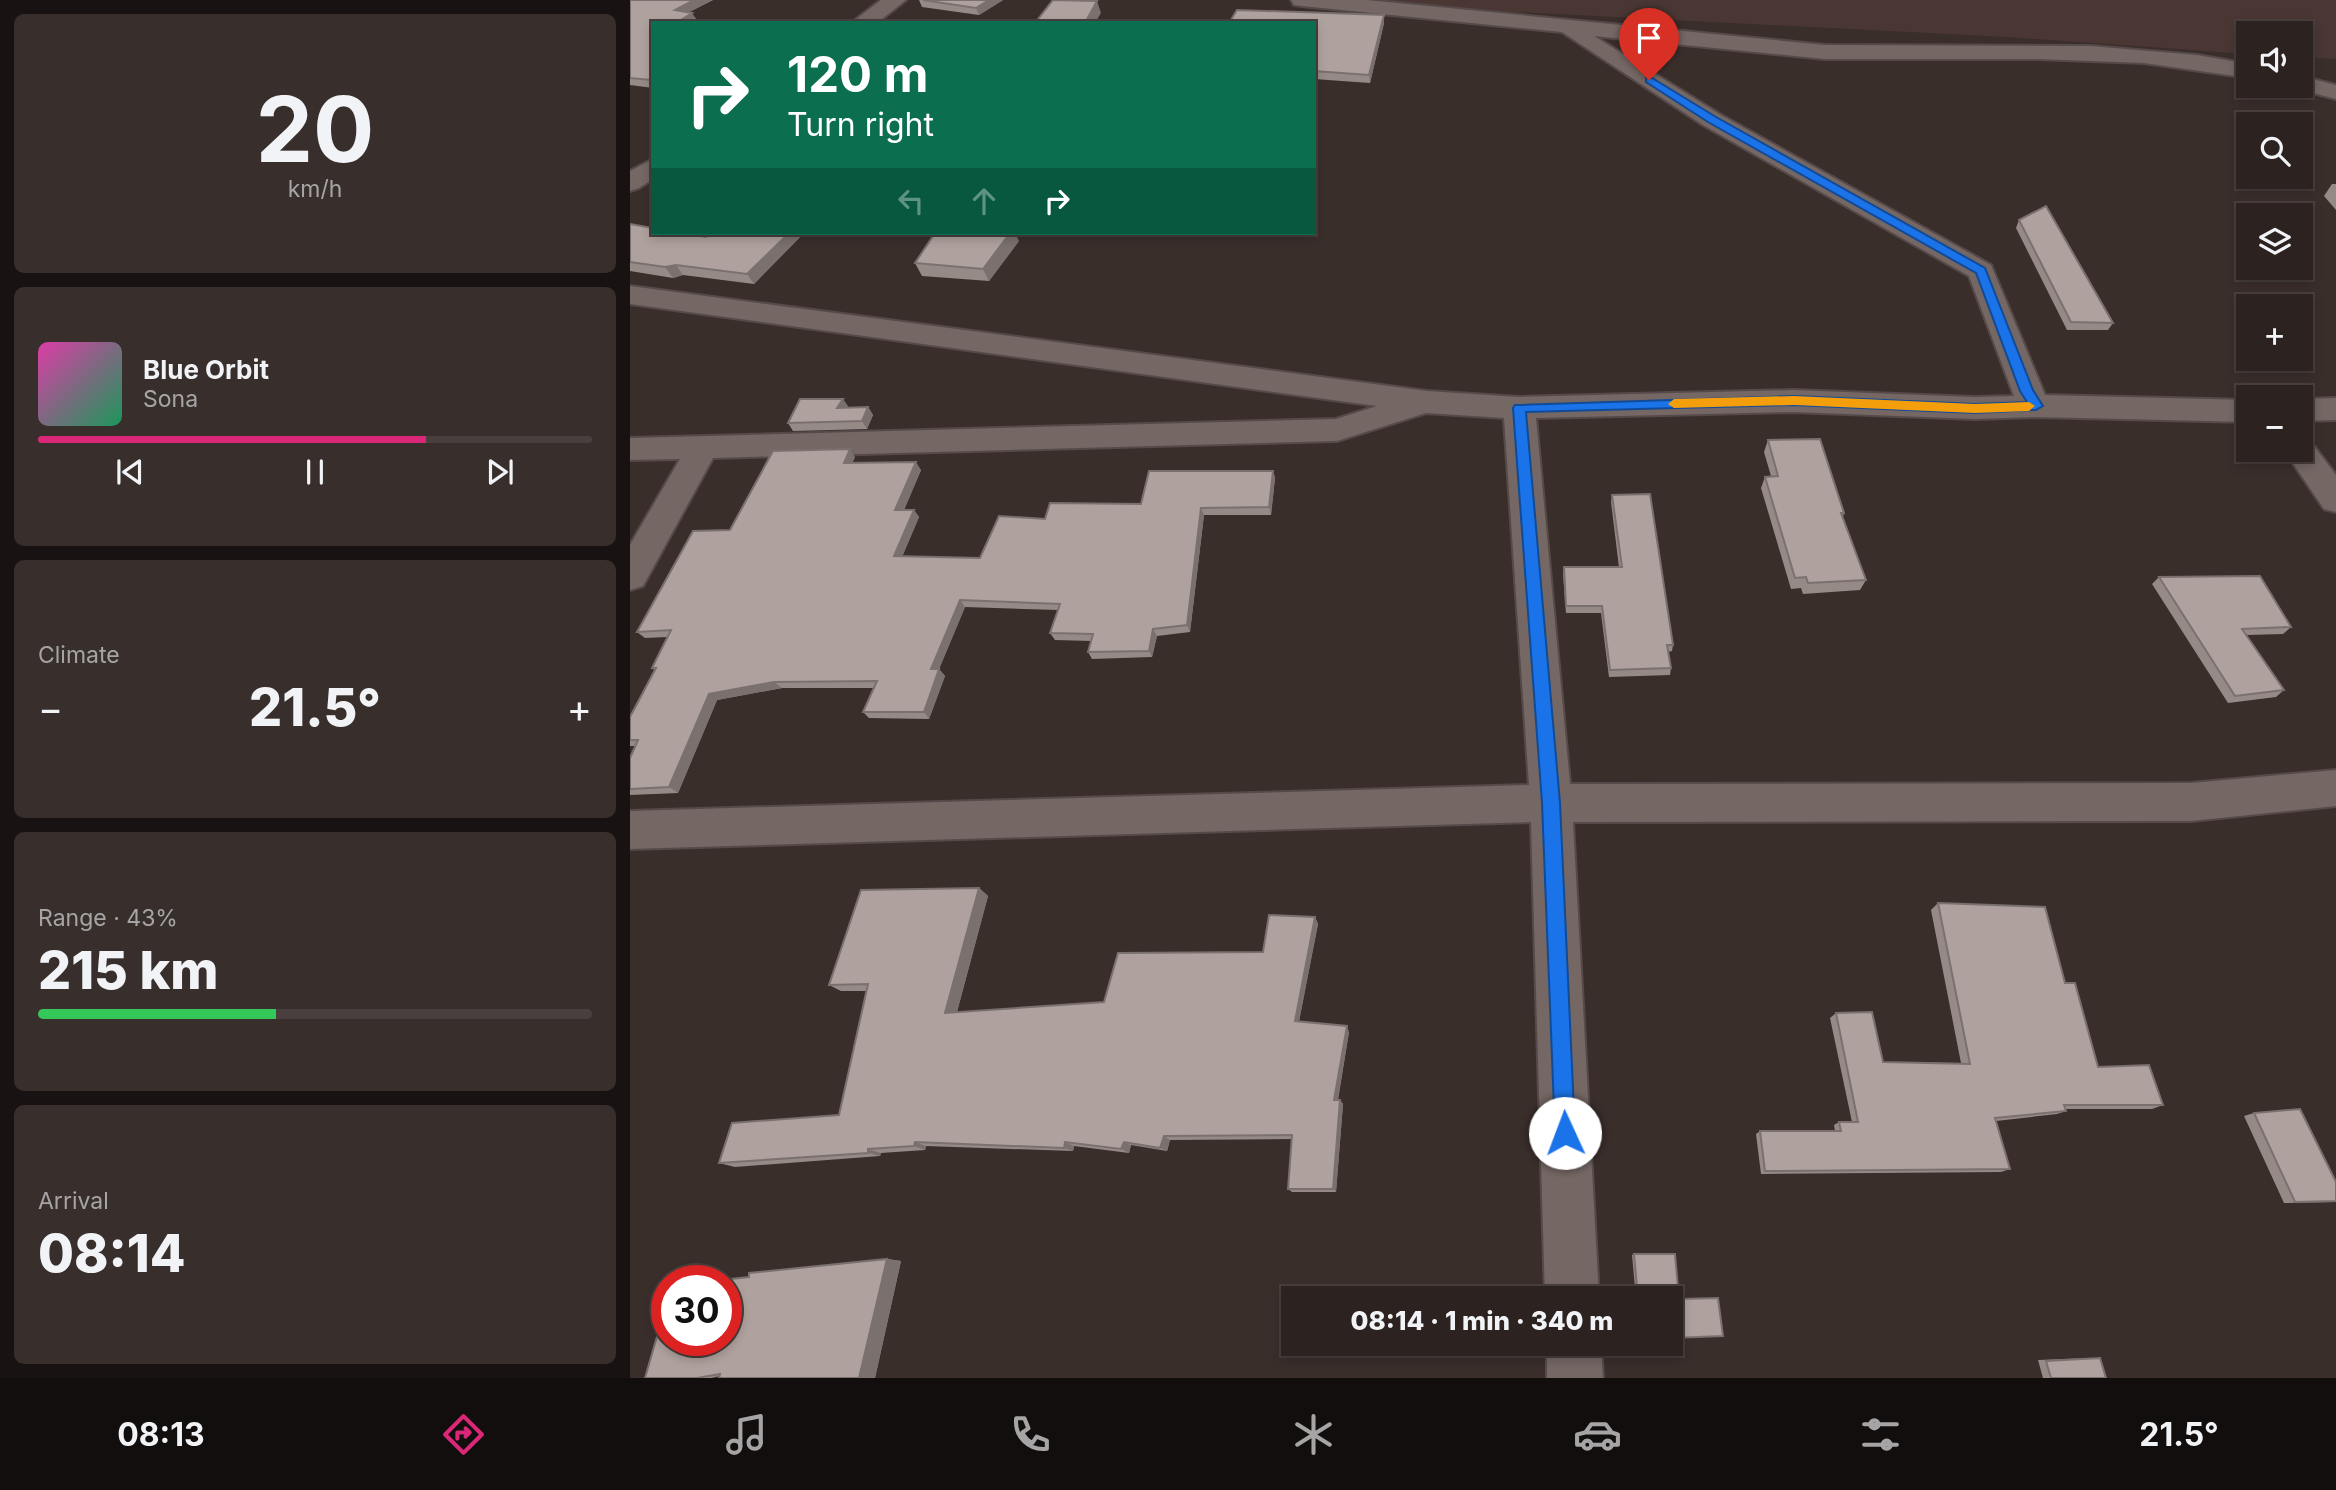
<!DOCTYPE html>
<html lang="en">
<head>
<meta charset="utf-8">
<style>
	body { margin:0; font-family:Inter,sans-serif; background:#382f2d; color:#f1f3f6; height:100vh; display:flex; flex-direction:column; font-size:26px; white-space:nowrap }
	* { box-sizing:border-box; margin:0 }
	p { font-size:23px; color:#a6a4a5 }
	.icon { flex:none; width:38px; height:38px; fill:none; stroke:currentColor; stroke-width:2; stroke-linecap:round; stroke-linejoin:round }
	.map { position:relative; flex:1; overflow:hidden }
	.sheet { display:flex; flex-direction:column; gap:14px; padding:14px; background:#181312; width:630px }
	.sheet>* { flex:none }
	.guide { position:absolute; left:21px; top:21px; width:665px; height:214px; border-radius:0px; box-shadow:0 4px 10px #0003,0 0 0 2px #483f3e; background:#0b6e4f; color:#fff; overflow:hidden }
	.controls { position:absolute; left:1606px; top:21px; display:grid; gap:14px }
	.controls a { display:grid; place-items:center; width:77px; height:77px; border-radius:0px; background:#2c2220; box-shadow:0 4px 10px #0003,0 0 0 2px #483f3e; font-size:35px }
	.speed { position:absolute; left:21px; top:1265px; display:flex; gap:14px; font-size:35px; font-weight:700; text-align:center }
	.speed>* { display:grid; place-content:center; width:91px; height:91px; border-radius:50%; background:#2c2220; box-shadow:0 4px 10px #0003,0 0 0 2px #483f3e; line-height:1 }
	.speed .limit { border:10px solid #d22; background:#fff; color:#111 }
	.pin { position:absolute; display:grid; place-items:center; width:60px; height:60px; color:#fff; margin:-72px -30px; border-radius:50% 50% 50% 0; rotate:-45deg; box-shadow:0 0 7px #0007 }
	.pin .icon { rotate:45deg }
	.me { position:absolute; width:77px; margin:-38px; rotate:358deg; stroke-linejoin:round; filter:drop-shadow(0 0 5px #0008) }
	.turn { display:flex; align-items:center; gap:24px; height:147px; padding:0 21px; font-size:32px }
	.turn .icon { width:91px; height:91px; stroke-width:2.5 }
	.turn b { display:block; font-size:49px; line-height:60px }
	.lanes { display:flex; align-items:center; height:66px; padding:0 21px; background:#0003; justify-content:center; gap:35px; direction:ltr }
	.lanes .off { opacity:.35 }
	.big { font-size:52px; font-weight:800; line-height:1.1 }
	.sheet .card { flex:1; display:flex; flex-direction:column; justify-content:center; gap:10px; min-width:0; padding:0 24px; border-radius:10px; background:#382f2d }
	.sheet .dial { align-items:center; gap:0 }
	.dial b { font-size:91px; line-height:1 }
	.song { display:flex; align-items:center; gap:21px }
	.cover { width:84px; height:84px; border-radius:10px; background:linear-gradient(135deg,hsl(320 70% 55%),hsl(150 70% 35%)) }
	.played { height:7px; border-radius:4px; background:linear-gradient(90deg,#db2777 70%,#483f3e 70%) }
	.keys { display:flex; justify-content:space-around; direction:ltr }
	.heat { display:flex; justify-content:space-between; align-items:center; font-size:38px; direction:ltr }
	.charge { height:10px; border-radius:5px; background:linear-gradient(90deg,#34c759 43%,#483f3e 0) }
	.trip { position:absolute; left:651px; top:1286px; width:402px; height:70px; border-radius:0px; background:#2c2220; box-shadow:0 4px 10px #0003,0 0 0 2px #483f3e; font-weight:800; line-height:70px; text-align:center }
	.tab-bar { display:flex; height:112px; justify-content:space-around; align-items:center; background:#120e0d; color:#a6a4a5 }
	.tab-bar .icon { width:49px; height:49px }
	.tab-bar .active { color:#db2777 }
	.tab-bar b { font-size:32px; color:#f1f3f6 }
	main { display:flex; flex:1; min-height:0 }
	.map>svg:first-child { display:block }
	.built { fill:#4a3733 }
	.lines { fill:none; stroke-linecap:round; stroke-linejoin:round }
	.minor-casing { stroke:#554a49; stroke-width:4 }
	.minor { fill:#746764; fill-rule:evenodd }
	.wall { fill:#968a87 }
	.shaded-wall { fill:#7a716e }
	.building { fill:#afa19d; stroke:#7a716e; stroke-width:2 }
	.route { fill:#1a73e8; stroke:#114b97; stroke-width:2 }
	.slow { fill:#f59e0b }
</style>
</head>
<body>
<main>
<section class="sheet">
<div class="card dial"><b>20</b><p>km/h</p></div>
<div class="card">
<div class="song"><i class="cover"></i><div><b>Blue Orbit</b><p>Sona</p></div></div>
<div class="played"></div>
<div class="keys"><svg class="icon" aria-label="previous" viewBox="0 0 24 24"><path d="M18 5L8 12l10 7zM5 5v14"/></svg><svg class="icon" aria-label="pause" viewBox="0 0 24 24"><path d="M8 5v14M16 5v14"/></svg><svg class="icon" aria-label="next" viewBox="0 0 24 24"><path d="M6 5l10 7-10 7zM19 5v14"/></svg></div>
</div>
<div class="card"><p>Climate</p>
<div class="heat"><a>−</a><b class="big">21.5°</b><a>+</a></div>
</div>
<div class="card"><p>Range · 43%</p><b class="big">215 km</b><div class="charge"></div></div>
<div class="card"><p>Arrival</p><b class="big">08:14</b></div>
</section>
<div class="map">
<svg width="1706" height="1378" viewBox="0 0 1706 1378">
	<rect width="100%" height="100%" fill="#3a2e2b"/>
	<path class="built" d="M654,0H1706V59L1671,57V33H1619V54L1377,37Z"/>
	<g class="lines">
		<defs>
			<path id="minor" d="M251,0H276L247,23H221Z
				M661,0H737L1195,45L1461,46L1567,55L1619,64V78L1514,63L1408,59H1195L964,36L1091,115L1361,265L1415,395L1619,400V422L1406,417L1345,419L1164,412L906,418L940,784L1561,783L1706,770V806L1561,821L943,822L969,1298H915L901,822L0,849V811L899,785L874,418L796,413L707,441L83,458L13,586L0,590V545L50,459L0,460V438L706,419L747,406L0,304V286L797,391L889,397L1164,390L1345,397L1384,396L1339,276L1073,125L932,32L672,6L664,5Z
				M1671,76L1706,85V99L1663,88L1661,86H1671Z
				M23,159V179L9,188L0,191V171Z
				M1706,398V420L1671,421V399Z
				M1671,439L1681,442L1706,475V512L1694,509L1654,450H1671Z
				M917,1344H971L973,1378H917Z"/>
		</defs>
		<use href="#minor" class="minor-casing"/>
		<use href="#minor" class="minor"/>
	</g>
	<path class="wall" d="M0,0H83L59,12L67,20L23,23V88L0,85Z
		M289,0H373L349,15L292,7Z
		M754,15V23L740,83L684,79V23Z
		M1702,184H1706V210L1694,196Z
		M1389,220L1483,323L1478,330H1437L1386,228Z
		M0,224L76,237L173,234L124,284L53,275L43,278L0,271Z
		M389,241L359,281L292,276L285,263Z
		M218,406L217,408L238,407L243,415L237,429L163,431L158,423Z
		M1138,440L1214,513L1213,517L1236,580L1230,590L1173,594L1171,588L1161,589L1131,488L1135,477L1141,476L1134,452Z
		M225,457L222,463L291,470L274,510H284L289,517L272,557L350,558L415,519L511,504L643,471L645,478L641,515H574L560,632L527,636L522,657L462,659L458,652L461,641L425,640L420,633L428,610L335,607L309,669L315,676L299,719L239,718L233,712L244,688H152L87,700L48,793L0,795V758L5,746H0V717L24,670L22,668L37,637L15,638L7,632L100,530Z
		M982,495L1043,645L1042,651L1038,652L1041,668L1040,675L979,677L971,613H936L933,574L934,567H989L981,502Z
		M1529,577L1661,627L1653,634L1616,635L1654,690L1646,697L1598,703L1522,584Z
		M349,888L358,896L327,1012L474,1002L633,952L685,917L688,924L669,1021L719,1032L708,1100H710L713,1104L706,1192H662L658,1189L662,1139L540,1140L537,1151L501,1145L499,1153L444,1146L443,1151L296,1146L295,1150L251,1153L250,1156L105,1167L89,1163L209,1115L237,991H211L199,985Z
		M1308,903L1435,983L1468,1067L1533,1105L1522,1109H1436V1111L1427,1114L1366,1121L1380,1169L1371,1172L1131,1174L1126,1134L1130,1131H1205L1204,1125L1209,1122H1222L1200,1018L1206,1013L1253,1062L1331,1063L1301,910Z
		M1624,1113L1706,1182V1202L1654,1203L1614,1116Z
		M1004,1254L1049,1299L1093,1336L1041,1298H1006L1002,1255Z
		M257,1259L271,1261L245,1378H89L90,1376L81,1378H15Z
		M1461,1358H1470L1476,1378H1413L1408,1360Z"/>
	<path class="shaded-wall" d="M64,0H83L50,17L45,10Z
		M359,0H373L349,15L346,8Z
		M467,1L471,13L465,23H455Z
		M62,13L67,20L63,23H46Z
		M754,15V23L740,83L739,75Z
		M159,233H172L173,234L124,284L117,274Z
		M380,233H385L389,241L359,281L353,269Z
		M46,265L53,275L43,278L35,267Z
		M213,399L218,406L213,416L207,408Z
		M238,407L243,415L237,429L232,421Z
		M220,449L225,457L219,471L214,463Z
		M286,462L291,470L271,517L265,510Z
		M643,471L645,478L641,515L639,507Z
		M571,508L574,515L560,632L557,625Z
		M284,510L289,517L269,564L264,556Z
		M330,600L335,607L309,669L315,676L299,719L294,712L301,669Z
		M523,629L527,636L522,657L519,651Z
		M144,682L152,688L87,700L48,793L39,787L79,694Z
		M349,888L358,896L325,1019L315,1013Z
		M685,917L688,924L668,1027L665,1021Z
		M717,1026L719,1032L707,1104L704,1100Z
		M710,1100L713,1104L706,1192L703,1189Z
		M534,1136L540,1140L537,1151L530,1148Z
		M285,1142L296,1146L295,1150L284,1146Z
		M435,1142L444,1146L443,1151L434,1148Z
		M494,1142L501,1145L499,1153L491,1149Z
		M238,1149L251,1153L250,1156L238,1153Z
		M257,1259L271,1261L245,1378H229Z"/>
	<path class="building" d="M0,0H64L45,10L62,13L46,23H23V79L21,80L0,78Z
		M293,0H359L346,8Z
		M423,0L467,1L455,23H405Z
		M607,10L754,15L739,75L684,71V23H599Z
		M1416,206L1483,323L1441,322L1389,220Z
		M0,224L23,228V233H52L76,237L80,233H159L117,274L46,265L35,267L0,262Z
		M305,233H380L353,269L285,263Z
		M170,399H213L207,408L238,407L232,421L158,423Z
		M1190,439L1214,513H1211L1236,580L1178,583L1176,577L1165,578L1135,477L1148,476L1138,440Z
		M220,449L214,463L286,462L265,510H284L264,556L350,558L369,516L415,519L420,503L511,504L519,471H643L639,507L571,508L557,625L523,629L519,651L458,652L463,634L420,633L430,604L330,600L301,669H309L294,712H233L247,681L144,682L79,694L39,787L0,789V758L8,740H0V717L26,668H22L41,630L7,632L63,531L100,530L143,451Z
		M1020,494L1043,645H1037L1041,668L980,670L972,606H936L934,567H992L982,495Z
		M1630,576L1661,627L1612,629L1654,690L1605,696L1529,577Z
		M349,888L315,1013L474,1002L488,953L633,952L639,915L685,917L665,1021L717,1026L704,1100H710L703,1189H658L662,1135L534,1136L530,1148L494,1142L491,1149L435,1142L434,1148L285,1142L284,1146L238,1149V1153L89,1163L102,1123L209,1115L238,984L199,985L231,890Z
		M1308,903L1415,907L1435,983H1445L1468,1067L1519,1065L1533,1105H1434L1436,1111L1365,1118L1380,1169L1135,1171L1130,1131H1211L1209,1122H1228L1206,1013L1242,1012L1253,1062L1340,1064Z
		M1670,1109L1706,1182V1201L1665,1202L1624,1113Z
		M1004,1254H1045L1049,1299L1088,1298L1093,1336L1041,1338V1298H1008Z
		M257,1259L229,1378H89L90,1374L67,1378H15L37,1302V1340H96V1281H82L119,1277V1273Z
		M1470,1358L1476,1378H1421L1416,1361Z"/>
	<path class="route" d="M1016,78H1022L1086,117L1355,268L1403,390L1413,406L1406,410L1345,413L1164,405L896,412L930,803L945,1133L942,1141L935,1144L928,1141L925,1133L912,803L883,408L885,405L1164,396L1345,404L1397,402L1390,391L1346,273L1078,122L1016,82Z"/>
	<path class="slow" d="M1164,396L1345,404L1399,402L1405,406L1399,411L1345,413L1164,405L1044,408L1038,404L1044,399Z"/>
</svg>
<div class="controls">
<a><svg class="icon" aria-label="sound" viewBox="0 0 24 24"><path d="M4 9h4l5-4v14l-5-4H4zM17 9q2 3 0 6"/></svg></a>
<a><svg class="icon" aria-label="search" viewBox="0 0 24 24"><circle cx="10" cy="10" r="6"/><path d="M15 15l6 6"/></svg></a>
<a><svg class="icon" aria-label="layers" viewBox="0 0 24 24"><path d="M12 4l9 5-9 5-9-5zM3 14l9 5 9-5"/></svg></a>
<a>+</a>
<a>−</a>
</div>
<div class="speed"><div class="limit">30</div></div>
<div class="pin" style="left:1019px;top:80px;background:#d93025"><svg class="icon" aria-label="arrive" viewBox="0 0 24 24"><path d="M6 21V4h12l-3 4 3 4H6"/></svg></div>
<svg class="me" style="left:935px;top:1133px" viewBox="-20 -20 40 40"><circle r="19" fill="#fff"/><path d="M0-13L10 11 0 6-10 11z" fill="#1a73e8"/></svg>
<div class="trip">08:14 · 1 min · 340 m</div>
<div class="guide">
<div class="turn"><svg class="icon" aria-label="right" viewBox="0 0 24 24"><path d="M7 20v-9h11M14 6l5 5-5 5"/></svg><div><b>120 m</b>Turn right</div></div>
<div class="lanes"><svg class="icon off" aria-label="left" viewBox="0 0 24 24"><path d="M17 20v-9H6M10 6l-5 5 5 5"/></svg><svg class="icon off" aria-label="ahead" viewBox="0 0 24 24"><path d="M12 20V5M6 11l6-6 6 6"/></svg><svg class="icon" aria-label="right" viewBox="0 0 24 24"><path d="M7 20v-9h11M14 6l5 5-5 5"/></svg></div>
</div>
</div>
</main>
<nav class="tab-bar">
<b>08:13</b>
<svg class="icon active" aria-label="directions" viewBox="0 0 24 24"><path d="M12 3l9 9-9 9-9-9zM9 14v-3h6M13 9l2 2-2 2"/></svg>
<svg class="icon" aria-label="music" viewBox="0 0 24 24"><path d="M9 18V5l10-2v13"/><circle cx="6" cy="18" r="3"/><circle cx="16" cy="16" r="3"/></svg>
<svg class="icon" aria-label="phone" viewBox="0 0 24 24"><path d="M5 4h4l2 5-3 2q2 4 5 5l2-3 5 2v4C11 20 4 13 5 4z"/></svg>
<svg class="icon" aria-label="climate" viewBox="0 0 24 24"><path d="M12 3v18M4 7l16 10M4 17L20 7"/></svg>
<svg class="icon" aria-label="car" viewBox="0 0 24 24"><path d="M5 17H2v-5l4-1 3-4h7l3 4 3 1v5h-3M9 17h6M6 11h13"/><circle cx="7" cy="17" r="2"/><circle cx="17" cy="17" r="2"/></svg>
<svg class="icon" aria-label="filters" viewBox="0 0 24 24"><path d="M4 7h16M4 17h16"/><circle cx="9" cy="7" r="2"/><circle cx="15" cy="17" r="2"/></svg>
<b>21.5°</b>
</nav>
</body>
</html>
